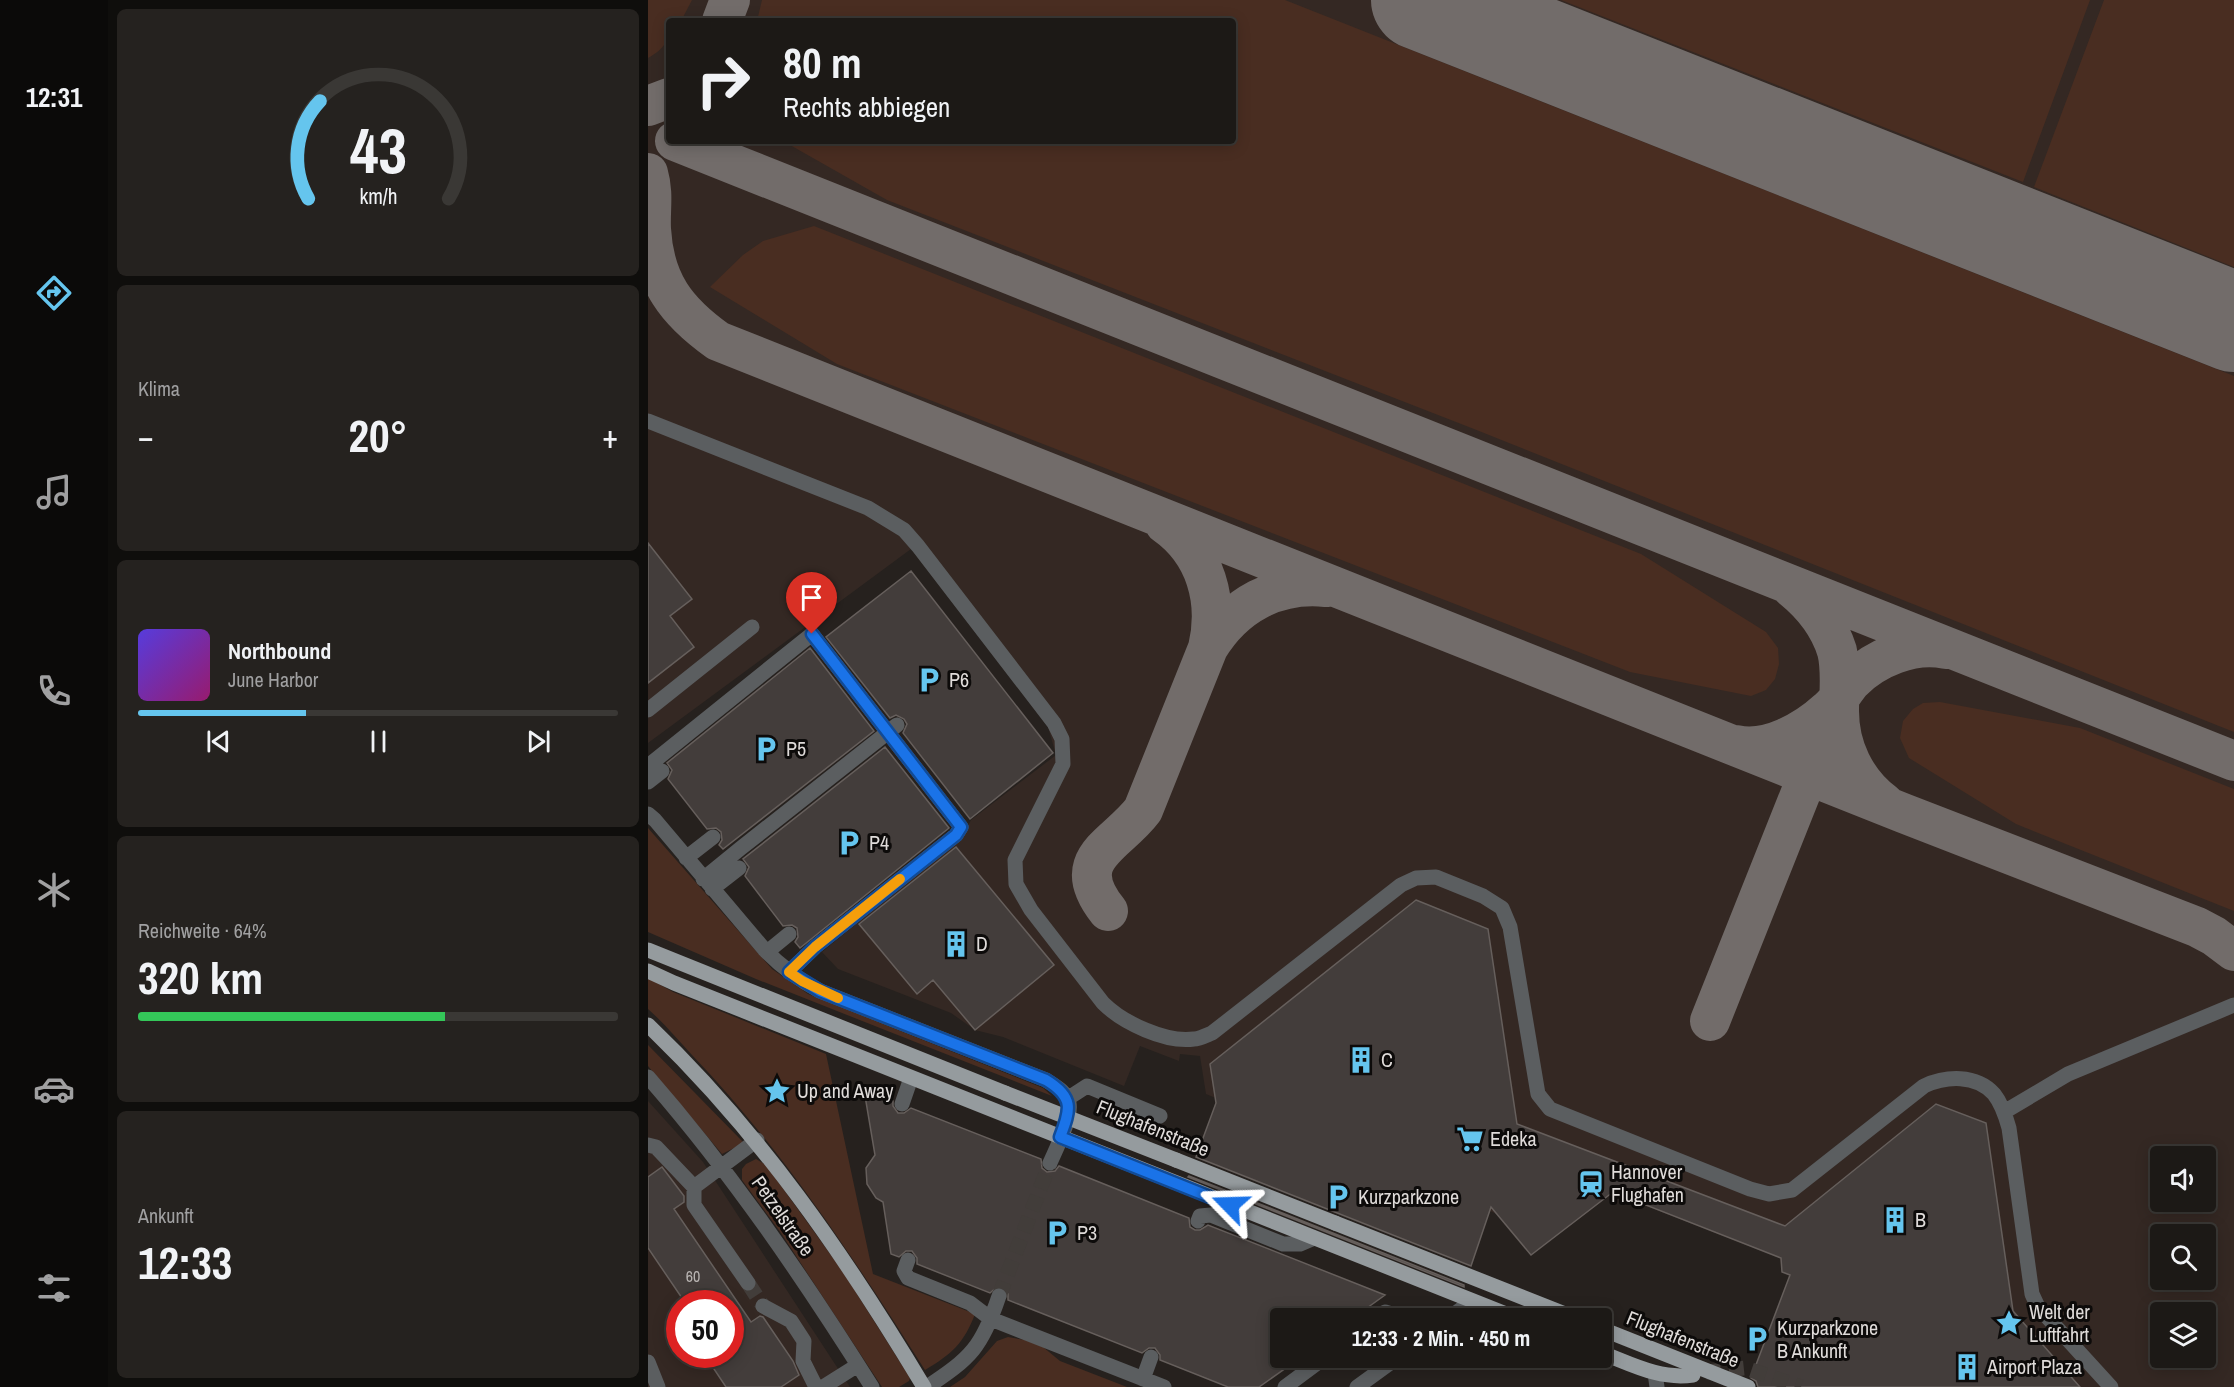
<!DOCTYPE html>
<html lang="de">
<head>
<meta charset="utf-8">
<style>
	body { margin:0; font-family:"Archivo Narrow",sans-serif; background:#25221f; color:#f1f3f6; height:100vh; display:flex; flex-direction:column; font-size:22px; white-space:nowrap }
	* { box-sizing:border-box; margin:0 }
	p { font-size:20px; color:#a0a0a1 }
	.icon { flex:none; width:33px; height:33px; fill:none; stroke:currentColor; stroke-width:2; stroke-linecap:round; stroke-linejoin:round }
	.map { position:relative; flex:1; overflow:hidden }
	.drawer { display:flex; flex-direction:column; gap:9px; padding:9px; background:#0f0e0c; width:540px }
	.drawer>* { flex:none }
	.top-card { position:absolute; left:18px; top:18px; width:570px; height:126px; border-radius:6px; box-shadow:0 3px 15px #0003,0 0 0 2px #3a3835; background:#1c1916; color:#f1f3f6; overflow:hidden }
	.controls { position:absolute; left:1502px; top:1146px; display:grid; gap:12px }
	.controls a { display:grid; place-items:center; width:66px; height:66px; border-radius:6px; background:#1c1916; box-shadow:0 3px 15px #0003,0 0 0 2px #3a3835; font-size:30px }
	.speed { position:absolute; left:18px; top:1290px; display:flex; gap:12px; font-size:30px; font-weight:700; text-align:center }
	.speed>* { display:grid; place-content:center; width:78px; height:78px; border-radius:50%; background:#1c1916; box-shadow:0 3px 15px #0003,0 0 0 2px #3a3835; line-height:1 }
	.speed .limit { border:9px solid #d22; background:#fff; color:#111 }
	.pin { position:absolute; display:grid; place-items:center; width:51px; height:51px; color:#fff; margin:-62px -26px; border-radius:50% 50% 50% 0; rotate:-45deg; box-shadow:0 0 6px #0007 }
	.pin .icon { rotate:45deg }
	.me { position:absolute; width:66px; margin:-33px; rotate:292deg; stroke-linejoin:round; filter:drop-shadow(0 0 4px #0008) }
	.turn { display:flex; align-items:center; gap:21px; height:126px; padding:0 18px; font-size:27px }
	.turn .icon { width:78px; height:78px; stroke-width:2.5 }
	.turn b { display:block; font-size:42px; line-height:51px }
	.big { font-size:45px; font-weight:700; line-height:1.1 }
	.drawer .tile { flex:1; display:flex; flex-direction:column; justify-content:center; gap:9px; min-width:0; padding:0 21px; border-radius:9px; background:#25221f }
	.drawer .dial { align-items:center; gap:0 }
	.dial svg { height:156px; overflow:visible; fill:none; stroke:#3a3835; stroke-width:7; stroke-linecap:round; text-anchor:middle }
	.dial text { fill:#f1f3f6; stroke:none }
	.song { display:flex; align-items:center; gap:18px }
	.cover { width:72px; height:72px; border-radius:9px; background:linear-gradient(135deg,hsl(250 70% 55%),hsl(320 70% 35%)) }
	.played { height:6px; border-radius:3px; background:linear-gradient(90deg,#65c5ee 35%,#3a3835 35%) }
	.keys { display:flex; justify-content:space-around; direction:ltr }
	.heat { display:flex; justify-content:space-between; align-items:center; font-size:33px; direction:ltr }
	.charge { height:9px; border-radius:4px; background:linear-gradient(90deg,#34c759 64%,#3a3835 0) }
	.trip { position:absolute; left:622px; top:1308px; width:342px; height:60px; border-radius:6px; background:#1c1916; box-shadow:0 3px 15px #0003,0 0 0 2px #3a3835; font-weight:700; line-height:60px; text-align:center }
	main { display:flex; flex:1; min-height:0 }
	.dock { display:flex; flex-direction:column; width:108px; justify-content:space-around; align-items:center; background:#0b0a09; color:#a0a0a1 }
	.dock .icon { width:42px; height:42px }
	.dock .current { color:#65c5ee }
	.dock b { font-size:27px; color:#f1f3f6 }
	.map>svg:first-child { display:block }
	.built { fill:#342823; fill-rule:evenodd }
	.green { fill:#492d21 }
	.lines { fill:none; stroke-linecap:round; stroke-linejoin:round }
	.taxiway { stroke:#726c6a; stroke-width:40 }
	.runway { stroke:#726c6a; stroke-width:100 }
	.building { fill:#433d3b; stroke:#665f5c; stroke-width:1.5 }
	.minor-tunnel { stroke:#423d3a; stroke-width:15; stroke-dasharray:15 8; stroke-linecap:butt }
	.major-tunnel { stroke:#423d3a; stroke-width:15; stroke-dasharray:15 8; stroke-linecap:butt }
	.minor { stroke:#5b5e60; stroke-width:15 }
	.major { stroke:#959b9e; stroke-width:15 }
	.major-bridge { stroke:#959b9e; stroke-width:15 }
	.route-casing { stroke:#114b97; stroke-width:15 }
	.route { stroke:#1a73e8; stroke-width:10 }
	.slow { stroke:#f59e0b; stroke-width:10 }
	.labels { text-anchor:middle; stroke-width:6; stroke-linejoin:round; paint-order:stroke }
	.number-label { font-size:16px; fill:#b8b4b2 }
	.poi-label { font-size:20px; fill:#dfdbd9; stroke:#0d0b0a; text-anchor:start }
	.street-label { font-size:20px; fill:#dfdbd9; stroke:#0d0b0a }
</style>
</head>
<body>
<main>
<nav class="dock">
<b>12:31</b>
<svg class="icon current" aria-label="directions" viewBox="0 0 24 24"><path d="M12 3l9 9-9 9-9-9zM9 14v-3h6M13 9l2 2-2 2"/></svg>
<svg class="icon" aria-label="music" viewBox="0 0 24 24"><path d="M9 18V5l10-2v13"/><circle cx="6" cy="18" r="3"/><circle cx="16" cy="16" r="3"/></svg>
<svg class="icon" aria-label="phone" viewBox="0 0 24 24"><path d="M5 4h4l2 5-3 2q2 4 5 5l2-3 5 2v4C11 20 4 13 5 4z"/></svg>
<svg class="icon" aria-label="climate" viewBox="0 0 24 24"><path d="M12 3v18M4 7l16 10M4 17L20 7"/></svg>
<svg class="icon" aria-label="car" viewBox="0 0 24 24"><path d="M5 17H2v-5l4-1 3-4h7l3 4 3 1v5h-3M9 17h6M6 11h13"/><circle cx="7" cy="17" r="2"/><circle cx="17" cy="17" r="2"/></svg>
<svg class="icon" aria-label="filters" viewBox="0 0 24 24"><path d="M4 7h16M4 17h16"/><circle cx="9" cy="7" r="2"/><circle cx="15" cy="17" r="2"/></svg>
</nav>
<section class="drawer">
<div class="tile dial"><svg viewBox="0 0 100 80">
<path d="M14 69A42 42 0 1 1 86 69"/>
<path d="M14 69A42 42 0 0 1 20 19" stroke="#65c5ee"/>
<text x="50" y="56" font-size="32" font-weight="700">43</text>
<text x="50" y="72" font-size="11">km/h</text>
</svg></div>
<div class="tile"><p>Klima</p>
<div class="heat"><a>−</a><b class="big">20°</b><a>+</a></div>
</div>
<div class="tile">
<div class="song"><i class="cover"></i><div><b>Northbound</b><p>June Harbor</p></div></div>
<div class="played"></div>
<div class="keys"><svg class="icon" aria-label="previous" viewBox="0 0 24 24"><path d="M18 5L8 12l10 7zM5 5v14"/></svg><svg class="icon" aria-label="pause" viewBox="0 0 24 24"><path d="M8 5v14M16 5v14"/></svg><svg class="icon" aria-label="next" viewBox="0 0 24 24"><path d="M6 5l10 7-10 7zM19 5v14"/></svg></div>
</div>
<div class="tile"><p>Reichweite · 64%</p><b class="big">320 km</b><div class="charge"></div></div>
<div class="tile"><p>Ankunft</p><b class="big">12:33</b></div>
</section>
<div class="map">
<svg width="1586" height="1387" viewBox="0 0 1586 1387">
	<rect width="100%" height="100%" fill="#26211e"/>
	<path class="built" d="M0,0H1586V1387H1357L1320,1346L1134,1272L1132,1258L965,1193L883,1255L849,1214L558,1094L552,1056L532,1054L531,1061L492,1046L476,1086L355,1037L327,1030L303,1013L190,969L174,952L315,836L323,820L408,755L400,727L263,549L0,743ZM21,21H585V141H21ZM1512,1156H1557V1202H1512ZM1512,1234H1557V1280H1512ZM1512,1312H1557V1358H1512Z
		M0,1101L55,1162L202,1387H0ZM32,1304H82V1354H32Z"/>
	<path class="green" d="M0,0H44L33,21H21C21,40 18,48 0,58Z
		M114,0H637L1586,376V732L826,429L239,200L135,141H585V21H109Z
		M913,0H1442L1375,182Z
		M1456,0H1586V267L1386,187Z
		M166,226L993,554L1118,632L1130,648L1131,664L1127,679L1118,690L1103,696L982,672L189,364L62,287L95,255L115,241Z
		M1292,702L1432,728L1586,789V911L1368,824L1261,758L1252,738L1255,721L1265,709L1275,703Z
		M0,828L124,969L160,994L395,1088L404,1096L108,979L0,932Z
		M0,978L25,992L178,1054L225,1274L327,1314C316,1343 304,1354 277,1370C207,1260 135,1150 44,1055C30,1040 16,1023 0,1009Z
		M0,1045L96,1143L74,1154L0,1066Z
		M108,1159L118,1165L195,1272L262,1378L261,1381L251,1387H234L133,1233L94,1180V1169L98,1164Z
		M360,1337L377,1340L395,1347L412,1361L479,1387H302L317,1377L349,1341Z"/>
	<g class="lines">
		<path class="taxiway" d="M74,21L82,0
			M0,106L21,98
			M27,141L1586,761
			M0,173C6,194 2,209 3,229C6,282 28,311 70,341L1255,813L1549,927L1566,936L1586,951
			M517,524C558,553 571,601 560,648
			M1144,588C1165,605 1181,625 1189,651C1194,671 1191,691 1191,711C1191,747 1207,781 1236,803
			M1088,745C1120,752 1157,731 1180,710C1190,702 1196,690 1204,681C1227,658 1265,642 1298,649
			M460,911C418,858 468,846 495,810L560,648C586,605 628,582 678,587
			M1062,1021L1191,697"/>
		<path class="runway" d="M773,0L1586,322"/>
	</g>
	<path class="building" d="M0,543L44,599L22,616L46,647L0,683Z
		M263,571L405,753L322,819L255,733L259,724L256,719L248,715L242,718L178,637Z
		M162,648L226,731L75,849L71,845L74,840L73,832L68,828L59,829L20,779L24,770L19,763Z
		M237,747L301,828L152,948L147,942L150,937L149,928L144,925L135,926L97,876L101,867L95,859Z
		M308,847L406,965L327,1030L285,980L269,994L211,924Z
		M768,900L840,929L869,1124L1137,1226L1288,1104L1338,1123L1365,1311L1432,1387H1110L1108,1381L1103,1378L1142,1275L1134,1272L1133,1258L965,1192L883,1255L843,1207L823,1266L548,1157L568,1103L562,1064Z
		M216,1090L245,1101V1106L250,1113H256L263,1108L393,1159L394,1168L399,1172L407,1171L411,1166L541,1218L542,1227L547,1230H552L560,1225L737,1295L705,1318H633V1358H652L611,1387H580L512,1360V1355L507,1348H501L494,1353L360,1300V1294L355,1287H349L342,1293L269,1264V1258L264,1251H258L251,1257L243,1254L235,1202L228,1198L219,1184L218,1168L227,1155Z
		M14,1167L36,1196V1202L26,1209L103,1322L112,1316L115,1317L145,1361L151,1375L133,1387H78L56,1354H82V1304H38L0,1248V1177Z
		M541,1176L816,1285V1287L540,1177Z"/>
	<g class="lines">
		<path class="minor-tunnel" d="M100,1283L115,1306
			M351,1296L402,1163"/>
		<path class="major-tunnel" d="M1058,1372L1097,1368L1153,1387"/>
		<path class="minor" d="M0,421L220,508L256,530L270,546L406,723L414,739L415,764L367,860L368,884L383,910L455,1003C475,1023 518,1043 546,1039C552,1039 559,1035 564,1033L753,885L768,878L788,877L835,896L854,908L862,927L890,1094L902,1109L1102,1189L1121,1194L1144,1190L1276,1086C1298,1076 1328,1074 1346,1094C1354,1104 1358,1117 1361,1128L1384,1294L1390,1307L1463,1387
			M0,710L104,627
			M0,766L164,634L313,827L308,835L167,947L141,972
			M0,782L14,771
			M0,814L7,820L116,949C133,967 151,980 172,991L398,1080C407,1086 419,1092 421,1103C424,1118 408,1149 402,1163
			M38,858L65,837
			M55,879L93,848L249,725
			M64,889L91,868
			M119,952L141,934
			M0,1077C84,1173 156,1279 224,1387
			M419,1099L439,1086L512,1116
			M254,1104L263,1078
			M1356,1112L1420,1074L1586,1005
			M0,1145L8,1147L46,1187V1205L100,1283
			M46,1187L109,1140
			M550,1221L552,1216L563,1215L635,1244H652L666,1238
			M260,1260L256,1271L260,1278L322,1303L343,1319L516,1387
			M115,1306L143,1321L156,1341L155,1361L168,1387
			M729,1318L737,1312L756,1318
			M801,1318L824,1301
			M0,1362L10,1387
			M1007,1373L1009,1387
			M495,1379L503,1357
			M175,1387L210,1365
			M279,1387C323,1358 334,1347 351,1296
			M637,1387L676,1358
			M709,1387L749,1358"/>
		<path class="major" d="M0,950L357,1093
			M0,971L26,983L868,1318
			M0,1025C113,1133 196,1254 276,1387
			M528,1160L687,1223
			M954,1353C983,1364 1012,1380 1045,1375"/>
		<path class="major-bridge" d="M357,1093L528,1160
			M687,1223L927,1318
			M954,1329L1100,1387"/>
	</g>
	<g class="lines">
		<defs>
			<path id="route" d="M164,634L313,827L308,835L167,947L141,972L172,991L398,1080C426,1097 423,1109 412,1137L582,1205"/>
		</defs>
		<use href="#route" class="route-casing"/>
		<use href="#route" class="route"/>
		<path class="slow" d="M190,998L154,981L141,972L167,947L252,879"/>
	</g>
	<defs>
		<symbol id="parking-bare" viewBox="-9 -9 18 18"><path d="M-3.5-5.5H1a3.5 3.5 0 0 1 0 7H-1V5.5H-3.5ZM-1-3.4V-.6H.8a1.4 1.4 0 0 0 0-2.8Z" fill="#65c5ee" stroke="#0d0b0a" stroke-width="2.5" paint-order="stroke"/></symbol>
		<symbol id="building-bare" viewBox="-9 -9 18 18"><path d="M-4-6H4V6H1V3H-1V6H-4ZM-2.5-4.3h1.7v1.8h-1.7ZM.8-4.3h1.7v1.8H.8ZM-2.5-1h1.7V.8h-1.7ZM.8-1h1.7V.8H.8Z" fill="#65c5ee" stroke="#0d0b0a" stroke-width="2.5" paint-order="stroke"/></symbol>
		<symbol id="sight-bare" viewBox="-9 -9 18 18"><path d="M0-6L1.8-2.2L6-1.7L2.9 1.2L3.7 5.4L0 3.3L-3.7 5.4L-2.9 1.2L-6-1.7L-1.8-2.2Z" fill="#65c5ee" stroke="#0d0b0a" stroke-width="2.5" paint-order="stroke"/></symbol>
		<symbol id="supermarket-bare" viewBox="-9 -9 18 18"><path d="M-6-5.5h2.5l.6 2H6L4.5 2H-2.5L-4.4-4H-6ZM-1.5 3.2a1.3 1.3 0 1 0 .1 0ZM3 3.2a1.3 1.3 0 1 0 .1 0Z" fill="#65c5ee" stroke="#0d0b0a" stroke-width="2.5" paint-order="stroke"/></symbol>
		<symbol id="station-bare" viewBox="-9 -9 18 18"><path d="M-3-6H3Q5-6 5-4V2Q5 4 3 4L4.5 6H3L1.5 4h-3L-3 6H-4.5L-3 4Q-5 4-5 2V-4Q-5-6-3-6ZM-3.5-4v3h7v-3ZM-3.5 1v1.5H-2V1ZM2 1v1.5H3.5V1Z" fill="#65c5ee" stroke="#0d0b0a" stroke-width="2.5" paint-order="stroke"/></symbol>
	</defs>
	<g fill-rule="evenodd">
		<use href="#parking-bare" x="262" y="661" width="38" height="38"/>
		<use href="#parking-bare" x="99" y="730" width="38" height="38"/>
		<use href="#parking-bare" x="182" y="824" width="38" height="38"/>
		<use href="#building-bare" x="289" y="925" width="38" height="38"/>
		<use href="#building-bare" x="694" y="1041" width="38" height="38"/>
		<use href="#sight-bare" x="110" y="1072" width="38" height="38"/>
		<use href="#supermarket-bare" x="803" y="1120" width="38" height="38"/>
		<use href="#station-bare" x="924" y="1165" width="38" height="38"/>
		<use href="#parking-bare" x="671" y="1178" width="38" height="38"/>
		<use href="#building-bare" x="1228" y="1201" width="38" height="38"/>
		<use href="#parking-bare" x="390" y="1214" width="38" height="38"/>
		<use href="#sight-bare" x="1342" y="1304" width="38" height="38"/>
		<use href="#parking-bare" x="1090" y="1320" width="38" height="38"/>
		<use href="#building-bare" x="1300" y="1348" width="38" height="38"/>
	</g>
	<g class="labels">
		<g class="number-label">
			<text x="45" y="1282">60</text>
		</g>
		<g class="poi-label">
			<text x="301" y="687">P6</text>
			<text x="138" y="756">P5</text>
			<text x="221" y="850">P4</text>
			<text x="328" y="951">D</text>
			<text x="733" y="1067">C</text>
			<text x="149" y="1098">Up and Away</text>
			<text x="842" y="1146">Edeka</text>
			<text x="963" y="1179">Hannover<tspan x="963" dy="23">Flughafen</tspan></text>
			<text x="710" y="1204">Kurzparkzone</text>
			<text x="1267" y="1227">B</text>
			<text x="429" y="1240">P3</text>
			<text x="1381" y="1319">Welt der<tspan x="1381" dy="23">Luftfahrt</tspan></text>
			<text x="1129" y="1335">Kurzparkzone<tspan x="1129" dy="23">B Ankunft</tspan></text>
			<text x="1339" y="1374">Airport Plaza</text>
		</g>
		<g class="street-label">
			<text transform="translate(505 1128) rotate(22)" y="7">Flughafenstraße</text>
			<text transform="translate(135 1216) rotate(55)" y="7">Petzelstraße</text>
			<text transform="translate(1035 1339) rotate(22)" y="7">Flughafenstraße</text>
		</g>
	</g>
</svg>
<div class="controls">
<a><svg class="icon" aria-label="sound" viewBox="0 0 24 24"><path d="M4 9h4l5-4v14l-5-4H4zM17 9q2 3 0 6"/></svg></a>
<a><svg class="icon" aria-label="search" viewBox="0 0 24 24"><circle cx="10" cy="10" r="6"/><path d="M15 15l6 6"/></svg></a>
<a><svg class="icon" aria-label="layers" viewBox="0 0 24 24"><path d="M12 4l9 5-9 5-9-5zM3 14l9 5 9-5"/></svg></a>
</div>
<div class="speed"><div class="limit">50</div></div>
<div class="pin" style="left:164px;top:634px;background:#d93025"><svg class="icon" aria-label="arrive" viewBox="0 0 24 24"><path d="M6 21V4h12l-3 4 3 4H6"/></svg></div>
<svg class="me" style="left:582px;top:1205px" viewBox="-20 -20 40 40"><path d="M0-17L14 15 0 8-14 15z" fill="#1a73e8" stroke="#fff" stroke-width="4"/></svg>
<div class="trip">12:33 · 2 Min. · 450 m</div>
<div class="top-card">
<div class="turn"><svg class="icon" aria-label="right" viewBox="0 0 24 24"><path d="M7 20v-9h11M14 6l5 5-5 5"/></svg><div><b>80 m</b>Rechts abbiegen</div></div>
</div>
</div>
</main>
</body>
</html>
